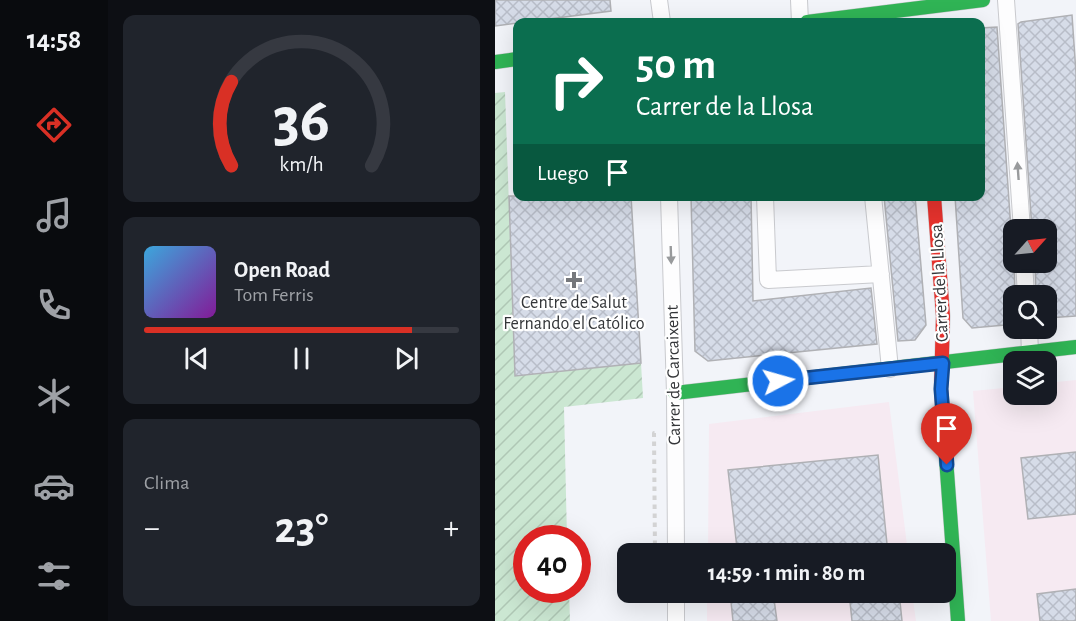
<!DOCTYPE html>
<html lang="es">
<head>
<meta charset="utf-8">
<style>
	body { margin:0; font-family:"Alegreya Sans",sans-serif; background:#20242c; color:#f1f3f6; height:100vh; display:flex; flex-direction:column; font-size:22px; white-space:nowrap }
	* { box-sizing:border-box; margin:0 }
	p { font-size:20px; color:#9ea1a6 }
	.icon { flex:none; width:33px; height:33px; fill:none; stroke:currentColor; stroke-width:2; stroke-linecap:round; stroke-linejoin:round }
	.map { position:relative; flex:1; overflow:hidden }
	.details { display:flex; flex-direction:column; gap:15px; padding:15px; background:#0d0f14; width:387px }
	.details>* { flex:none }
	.guide { position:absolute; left:18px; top:18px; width:472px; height:183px; border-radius:12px; box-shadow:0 6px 24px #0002; background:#0b6e4f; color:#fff; overflow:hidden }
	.needle { width:39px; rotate:63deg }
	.buttons { position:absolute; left:508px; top:219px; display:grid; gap:12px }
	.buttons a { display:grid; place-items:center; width:54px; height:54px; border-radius:12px; background:#171b24; box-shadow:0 6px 24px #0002; font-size:30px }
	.speed { position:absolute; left:18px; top:525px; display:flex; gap:12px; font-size:30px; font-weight:700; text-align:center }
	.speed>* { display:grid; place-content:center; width:78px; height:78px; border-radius:50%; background:#171b24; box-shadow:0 6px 24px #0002; line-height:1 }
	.speed .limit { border:9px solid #d22; background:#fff; color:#111 }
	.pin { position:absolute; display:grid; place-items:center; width:51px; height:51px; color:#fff; margin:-62px -26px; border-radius:50% 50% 50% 0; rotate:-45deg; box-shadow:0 0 6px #0007 }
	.pin .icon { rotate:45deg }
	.me { position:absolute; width:66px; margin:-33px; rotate:84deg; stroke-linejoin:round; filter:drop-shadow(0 0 4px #0008) }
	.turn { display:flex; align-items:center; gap:21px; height:126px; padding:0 24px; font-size:27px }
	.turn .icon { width:78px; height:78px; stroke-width:2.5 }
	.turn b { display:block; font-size:42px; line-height:51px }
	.then { display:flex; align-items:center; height:57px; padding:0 24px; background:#0003; gap:12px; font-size:22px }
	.big { font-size:45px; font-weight:700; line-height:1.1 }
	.details .widget { flex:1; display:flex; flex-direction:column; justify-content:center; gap:9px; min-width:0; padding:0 21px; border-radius:12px; background:#20242c }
	.details .dial { align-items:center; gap:0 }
	.dial svg { height:156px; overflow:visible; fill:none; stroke:#363941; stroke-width:7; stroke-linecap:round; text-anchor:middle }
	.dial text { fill:#f1f3f6; stroke:none }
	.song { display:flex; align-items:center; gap:18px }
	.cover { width:72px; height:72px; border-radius:9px; background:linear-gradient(135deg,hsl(200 70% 55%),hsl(290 70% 35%)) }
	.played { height:6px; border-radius:3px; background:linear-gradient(90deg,#d93025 85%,#363941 85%) }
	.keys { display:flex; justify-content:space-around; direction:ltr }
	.heat { display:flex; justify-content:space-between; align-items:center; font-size:33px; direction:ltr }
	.trip { position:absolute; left:122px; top:543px; width:339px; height:60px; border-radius:12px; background:#171b24; box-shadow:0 6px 24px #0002; font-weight:700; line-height:60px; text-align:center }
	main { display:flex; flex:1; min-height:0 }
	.dock { display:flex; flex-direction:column; width:108px; justify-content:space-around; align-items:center; background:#090b0e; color:#9ea1a6 }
	.dock .icon { width:42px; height:42px }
	.dock .on { color:#d93025 }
	.dock b { font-size:27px; color:#f1f3f6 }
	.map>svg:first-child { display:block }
	.education { fill:#f6eaf2 }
	.garden { fill:url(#garden-furrows) }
	.building { fill:url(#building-cross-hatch); stroke:#b0b1b5; stroke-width:1.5 }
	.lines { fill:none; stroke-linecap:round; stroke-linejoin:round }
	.street-casing { stroke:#c9cace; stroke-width:18 }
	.fast-casing { stroke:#c9cace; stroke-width:15 }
	.jam-casing { stroke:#c9cace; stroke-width:15 }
	.path { stroke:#d3d3d4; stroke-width:4; stroke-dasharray:4.5 4.5; stroke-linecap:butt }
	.street { stroke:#fdfdfe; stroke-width:16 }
	.fast { stroke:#30b455; stroke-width:14 }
	.jam { stroke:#e5322d; stroke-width:14 }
	.oneway { fill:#989a9c }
	.route-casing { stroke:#114b97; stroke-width:15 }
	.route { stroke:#1a73e8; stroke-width:10 }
	.poi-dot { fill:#76787c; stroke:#fff; stroke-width:2 }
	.labels { text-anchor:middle; stroke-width:4.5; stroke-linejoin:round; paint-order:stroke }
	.street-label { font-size:18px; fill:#343639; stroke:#fff }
	.poi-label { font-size:18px; fill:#343639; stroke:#fff }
</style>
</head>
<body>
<main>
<nav class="dock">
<b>14:58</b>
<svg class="icon on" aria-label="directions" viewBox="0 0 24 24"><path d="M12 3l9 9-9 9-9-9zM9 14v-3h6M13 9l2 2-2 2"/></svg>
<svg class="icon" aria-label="music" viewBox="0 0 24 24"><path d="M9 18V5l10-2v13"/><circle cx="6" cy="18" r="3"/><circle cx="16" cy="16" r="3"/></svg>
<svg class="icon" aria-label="phone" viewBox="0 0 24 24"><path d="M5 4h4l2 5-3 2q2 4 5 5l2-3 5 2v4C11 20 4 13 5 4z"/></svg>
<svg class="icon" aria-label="climate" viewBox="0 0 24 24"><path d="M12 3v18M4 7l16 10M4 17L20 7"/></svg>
<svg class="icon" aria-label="car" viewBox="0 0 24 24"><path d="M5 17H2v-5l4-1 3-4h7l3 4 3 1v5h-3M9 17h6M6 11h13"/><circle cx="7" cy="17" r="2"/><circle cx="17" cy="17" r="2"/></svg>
<svg class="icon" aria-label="filters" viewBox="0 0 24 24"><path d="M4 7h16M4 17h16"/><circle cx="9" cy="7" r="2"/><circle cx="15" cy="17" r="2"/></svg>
</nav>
<section class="details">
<div class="widget dial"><svg viewBox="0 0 100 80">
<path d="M14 69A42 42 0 1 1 86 69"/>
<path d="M14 69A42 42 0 0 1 14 26" stroke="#d93025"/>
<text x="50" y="56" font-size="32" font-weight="700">36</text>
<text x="50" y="72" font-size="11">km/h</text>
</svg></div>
<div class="widget">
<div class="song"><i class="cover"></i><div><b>Open Road</b><p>Tom Ferris</p></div></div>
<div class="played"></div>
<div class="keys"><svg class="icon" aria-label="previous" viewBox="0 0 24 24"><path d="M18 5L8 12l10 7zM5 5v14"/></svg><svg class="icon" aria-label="pause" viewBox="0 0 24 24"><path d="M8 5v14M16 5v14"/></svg><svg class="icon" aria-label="next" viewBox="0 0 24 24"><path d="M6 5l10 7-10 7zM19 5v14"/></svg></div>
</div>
<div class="widget"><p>Clima</p>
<div class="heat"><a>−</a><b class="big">23°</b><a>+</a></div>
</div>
</section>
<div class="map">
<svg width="581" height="621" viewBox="0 0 581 621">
	<defs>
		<pattern id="garden-furrows" width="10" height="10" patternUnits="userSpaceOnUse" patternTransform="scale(1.5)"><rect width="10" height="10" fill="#cbe7d2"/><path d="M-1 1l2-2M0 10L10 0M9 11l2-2" fill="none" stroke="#afc7b5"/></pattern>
		<pattern id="building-cross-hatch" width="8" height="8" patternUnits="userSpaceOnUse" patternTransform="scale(1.5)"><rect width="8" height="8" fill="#d6dce8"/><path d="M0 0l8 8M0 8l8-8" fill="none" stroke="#b8bdc8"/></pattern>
	</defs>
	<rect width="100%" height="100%" fill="#f2f4f9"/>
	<path class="education" d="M581,380V621H496L478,391L519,387V394H552V383Z
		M394,402L413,553L213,554L214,424Z
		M212,592L417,593L421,621H212Z"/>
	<path class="garden" d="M10,92L20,376L146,363L148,398L69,407L72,538H32V590H74L75,621H0V93Z"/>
	<path class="building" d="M0,0H115L116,11L0,26Z
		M577,15L581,73V316L552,318V296H541L540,262H552V230H537L523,24L526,22Z
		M502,27L516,230H514L516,262H519L520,296L519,315L510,325L477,328L468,318L460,196H486V28Z
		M14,196H136L146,363L20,376Z
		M196,196H256L258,301L376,288L382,344L213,361L200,351Z
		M389,196H420L431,325L420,340L403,341Z
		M581,452V514L533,519L526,458Z
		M383,455L393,554H350L349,550L322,554H265L264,545L242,548L233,470Z
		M581,589V621H545L542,594Z
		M235,592H278L282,621H238Z
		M354,592H404L407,621H357Z"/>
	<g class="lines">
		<defs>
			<path id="street" d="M164,0L167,22
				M304,0L305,22
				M511,0L527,230
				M174,196L180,393L181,554
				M270,196L273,280L386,274
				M378,196L395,369
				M529,262L531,296
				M534,328L535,353
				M181,592V621"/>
			<path id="fast" d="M312,22L488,0
				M0,62L22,59
				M180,393L581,347
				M449,431L463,621"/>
			<path id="jam" d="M439,196L448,316L446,389L449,431"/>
		</defs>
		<use href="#street" class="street-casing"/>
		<use href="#fast" class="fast-casing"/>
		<use href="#jam" class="jam-casing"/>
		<path class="path" d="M160,554L159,433H164"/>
		<use href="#street" class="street"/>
		<use href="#fast" class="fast"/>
		<use href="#jam" class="jam"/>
	</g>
	<defs><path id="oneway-solid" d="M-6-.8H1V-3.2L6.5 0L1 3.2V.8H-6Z" transform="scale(1.5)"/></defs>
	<g class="oneway">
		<use href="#oneway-solid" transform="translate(523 171) rotate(-94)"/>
		<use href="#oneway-solid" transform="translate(176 255) rotate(88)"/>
	</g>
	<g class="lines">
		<defs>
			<path id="route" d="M283,381L448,363L446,389L452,465"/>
		</defs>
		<use href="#route" class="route-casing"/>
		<use href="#route" class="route"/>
	</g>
	<path class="poi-dot" d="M76 271h6v6h6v6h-6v6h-6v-6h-6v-6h6z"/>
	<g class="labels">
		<g class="street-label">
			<text transform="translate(444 283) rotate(-93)" y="6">Carrer de la Llosa</text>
			<text transform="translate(178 375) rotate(-91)" y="6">Carrer de Carcaixent</text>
		</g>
		<g class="poi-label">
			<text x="79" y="308">Centre de Salut<tspan x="79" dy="21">Fernando el Católico</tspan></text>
		</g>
	</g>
</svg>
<div class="buttons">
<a><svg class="needle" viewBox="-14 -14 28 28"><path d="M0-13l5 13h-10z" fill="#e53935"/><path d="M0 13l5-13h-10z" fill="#9ea1a6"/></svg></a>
<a><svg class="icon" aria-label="search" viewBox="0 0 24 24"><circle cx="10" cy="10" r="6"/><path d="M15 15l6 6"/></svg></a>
<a><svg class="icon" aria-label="layers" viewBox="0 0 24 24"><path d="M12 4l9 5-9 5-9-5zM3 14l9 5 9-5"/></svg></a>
</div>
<div class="speed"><div class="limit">40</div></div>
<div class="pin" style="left:452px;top:465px;background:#d93025"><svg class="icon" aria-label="arrive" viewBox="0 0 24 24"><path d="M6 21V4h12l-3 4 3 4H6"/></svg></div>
<svg class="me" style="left:283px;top:381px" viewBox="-20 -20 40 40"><circle r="17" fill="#1a73e8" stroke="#fff" stroke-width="3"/><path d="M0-11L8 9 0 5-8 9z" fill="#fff"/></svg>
<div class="trip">14:59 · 1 min · 80 m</div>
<div class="guide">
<div class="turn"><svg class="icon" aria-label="right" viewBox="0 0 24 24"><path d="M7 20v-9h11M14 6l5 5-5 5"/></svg><div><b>50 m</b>Carrer de la Llosa</div></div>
<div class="then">Luego<svg class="icon" aria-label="arrive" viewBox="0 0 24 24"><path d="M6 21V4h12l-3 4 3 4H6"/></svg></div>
</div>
</div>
</main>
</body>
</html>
